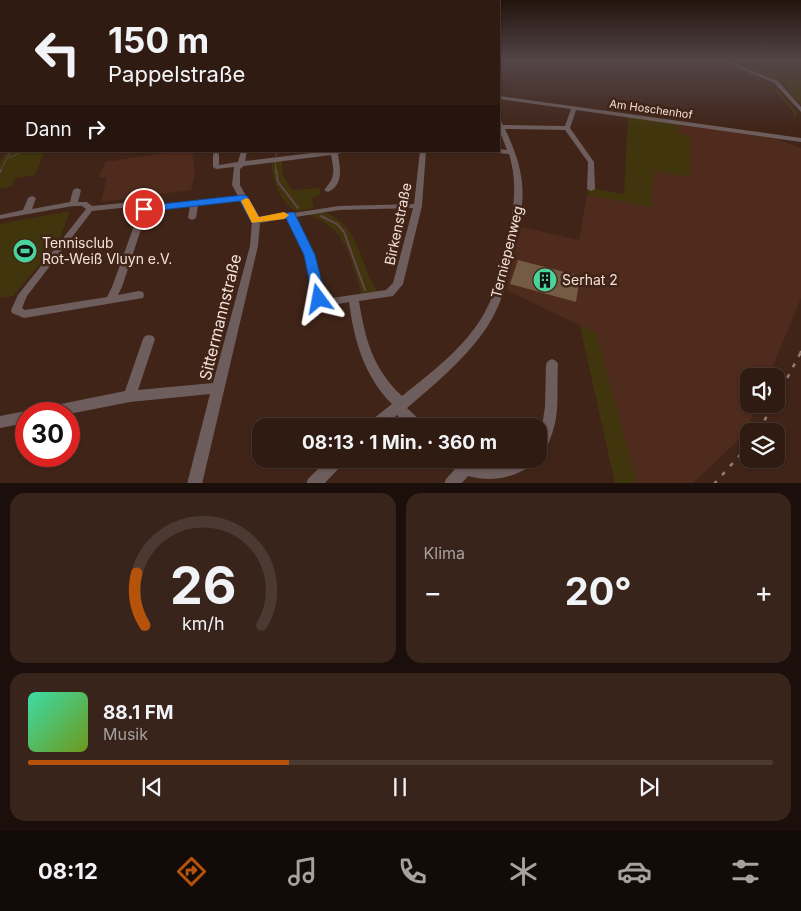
<!DOCTYPE html>
<html lang="de">
<head>
<meta charset="utf-8">
<style>
	body { margin:0; font-family:Inter,sans-serif; background:#38241b; color:#f1f3f6; height:100vh; display:flex; flex-direction:column; font-size:19px; white-space:nowrap }
	* { box-sizing:border-box; margin:0 }
	p { font-size:16px; color:#a8a19f }
	.icon { flex:none; width:28px; height:28px; fill:none; stroke:currentColor; stroke-width:2; stroke-linecap:round; stroke-linejoin:round }
	.map { position:relative; height:483px; overflow:hidden }
	.drawer { display:flex; flex-direction:column; gap:10px; padding:10px; background:#1a0f0a; flex:1 }
	.drawer>* { flex:none }
	.guide { position:absolute; left:0px; top:0px; width:500px; height:152px; box-shadow:0 1px 4px #0004,0 0 0 1px #4b3932; background:#301b12; color:#f1f3f6; overflow:hidden }
	.fabs { position:absolute; left:740px; top:368px; display:grid; gap:10px }
	.fabs a { display:grid; place-items:center; width:45px; height:45px; border-radius:10px; background:#301b12; box-shadow:0 1px 4px #0004,0 0 0 1px #4b3932; font-size:25px }
	.speed { position:absolute; left:15px; top:402px; display:flex; gap:10px; font-size:25px; font-weight:700; text-align:center }
	.speed>* { display:grid; place-content:center; width:65px; height:65px; border-radius:50%; background:#301b12; box-shadow:0 1px 4px #0004,0 0 0 1px #4b3932; line-height:1 }
	.speed .limit { border:8px solid #d22; background:#fff; color:#111 }
	.pin { position:absolute; display:grid; place-items:center; width:42px; height:42px; color:#fff; margin:-21px; border:2px solid #fff; border-radius:50%; box-shadow:0 1px 5px #0007 }
	.me { position:absolute; width:55px; margin:-28px; rotate:347deg; stroke-linejoin:round; filter:drop-shadow(0 0 4px #0008) }
	.turn { display:flex; align-items:center; gap:18px; height:105px; padding:0 25px; font-size:22px }
	.turn .icon { width:65px; height:65px; stroke-width:2.5 }
	.turn b { display:block; font-size:35px; line-height:42px }
	.then { display:flex; align-items:center; height:48px; padding:0 25px; background:#0003; gap:10px; font-size:19px }
	.big { font-size:38px; font-weight:700; line-height:1.1 }
	.drawer .card { flex:1; display:flex; flex-direction:column; justify-content:center; gap:8px; min-width:0; padding:0 18px; border-radius:15px; background:#38241b }
	.drawer .dial { align-items:center; gap:0 }
	.dial svg { height:130px; overflow:visible; fill:none; stroke:#4b3932; stroke-width:7; stroke-linecap:round; text-anchor:middle }
	.dial text { fill:#f1f3f6; stroke:none }
	.song { display:flex; align-items:center; gap:15px }
	.cover { width:60px; height:60px; border-radius:8px; background:linear-gradient(135deg,hsl(160 70% 55%),hsl(80 70% 35%)) }
	.played { height:5px; border-radius:2px; background:linear-gradient(90deg,#b45309 35%,#4b3932 35%) }
	.keys { display:flex; justify-content:space-around; direction:ltr }
	.heat { display:flex; justify-content:space-between; align-items:center; font-size:28px; direction:ltr }
	.drawer .tiles { flex:1; display:grid; gap:10px; grid-template-columns:1fr 1fr }
	.card:last-child { grid-column:span 2 }
	.trip { position:absolute; left:252px; top:418px; width:295px; height:50px; border-radius:15px; background:#301b12; box-shadow:0 1px 4px #0004,0 0 0 1px #4b3932; font-weight:700; line-height:50px; text-align:center }
	.menu { display:flex; height:80px; justify-content:space-around; align-items:center; background:#130b07; color:#a8a19f }
	.menu .icon { width:35px; height:35px }
	.menu .on { color:#b45309 }
	.menu b { font-size:22px; color:#f1f3f6 }
	.map>svg:first-child { display:block }
	.built { fill:#4e2b1c }
	.green { fill:#41350e }
	.lines { fill:none; stroke-linecap:round; stroke-linejoin:round }
	.stream-far1 { stroke:#67444e; stroke-width:1 }
	.stream { stroke:#67444e; stroke-width:2 }
	.building { fill:#745c44 }
	.minor { fill:#6d5d5c; fill-rule:evenodd }
	.highway { fill:#c69e9d; fill-rule:evenodd }
	.rail-far1 { stroke:#957e73; stroke-width:2; stroke-dasharray:2.5 4.5; stroke-linecap:butt }
	.rail { stroke:#957e73; stroke-width:2.5; stroke-dasharray:4 8; stroke-linecap:butt }
	.route { fill:#1a73e8; stroke:#114b97 }
	.slow { fill:#f59e0b }
	.labels { text-anchor:middle; stroke-width:5; stroke-linejoin:round; paint-order:stroke }
	.far-street-label { font-size:11px; fill:#f4e1d9; stroke:#402418 }
	.street-label { font-size:14px; fill:#f4e1d9; stroke:#402418 }
	.poi-label { font-size:14px; fill:#f4e1d9; stroke:#402418; text-anchor:start }
	.near-street-label { font-size:16px; fill:#f4e1d9; stroke:#402418 }
</style>
</head>
<body>
<div class="map">
<svg width="801" height="484" viewBox="0 0 801 484">
	<rect width="100%" height="100%" fill="#402418"/>
	<path class="built" d="M678,124L777,139L801,148V298L769,376H749V404H757L745,434L693,483H637L596,333L506,290L521,227L579,240L587,195L651,207L654,171L690,177V136L678,134Z
		M178,151H192L195,173L191,190L101,202L107,177L98,178L106,162Z"/>
	<path class="green" d="M714,61C731,61 750,72 766,79L761,80L774,86L796,111L798,114L795,116L801,136L792,110L771,87L742,71Z
		M730,61H788L801,67V104L793,97L783,82Z
		M628,117L678,124V134L690,135V177L654,171L651,207L588,195V188L624,194Z
		M6,151H44L35,175L16,178L11,187L0,188V163Z
		M282,160L283,176L292,190L320,188V195L312,198L314,208C308,209 299,212 294,210C280,202 270,176 272,161Z
		M70,211L60,238L40,264L13,296L0,298V224Z
		M324,212C360,225 359,263 377,291L362,294C348,256 349,229 307,214Z
		M580,326L596,332L637,483H615Z"/>
	<g class="lines">
		<path class="stream-far1" d="M276,156L277,151
			M9,158L23,151
			M275,162L276,171
			M0,171L11,151"/>
		<path class="stream" d="M276,170L278,182L298,208
			M0,172L1,170
			M321,216L337,224L344,232L365,290"/>
	</g>
	<path class="building" d="M518,260L580,276L576,302L510,284Z"/>
	<g class="lines">
		<path class="minor" d="M723,61H728L778,81L801,107V112L774,83Z
			M499,96L801,138V142L576,110L570,128L594,162L595,189L591,191L587,189L588,162L565,130L505,129C513,146 520,163 522,183C524,202 520,221 516,240C510,271 504,303 485,330C464,360 435,384 407,408L422,422L424,426H408L397,415L384,426H367L369,422L392,404C364,376 354,340 349,302L323,307L319,306L314,299L304,255L288,218L260,223L258,246L202,484H187L210,394L130,402L69,414H35L36,410L41,408L125,391L143,339L145,336L149,335L153,336L155,339L138,390L213,383L250,246L252,221L241,201L198,205L196,218L192,220L188,218L190,206L147,211L122,287L118,295L139,291L143,292L144,295L143,298L24,318L12,313L11,310L18,295L86,209L82,206H73L0,219V215L23,210L28,198L32,196L36,198L32,209L70,202L73,190L77,188L81,190L78,202H87L92,206L143,201H146L147,206L238,196L232,185L234,167L216,169L213,167V154L216,152L219,154V165L238,162L241,151H247L245,161L328,151H349L338,154C340,168 344,185 328,192L324,190C336,177 334,171 331,155L244,166L240,169V185L258,218L286,214L290,212L293,213L339,206L414,204L420,151H426L422,206L403,284L393,296L359,301C365,339 373,369 402,396C433,371 470,344 488,306C498,286 502,262 507,240C514,211 518,183 509,154L497,153L494,151H499V149L507,150L499,129V120L501,121L503,125L565,126L571,109L499,99ZM140,206V209L112,287L107,297L25,310L22,308L27,296L92,211ZM413,208L393,283L386,290L325,299L324,298L314,255L296,217L339,210Z
			M552,359L556,361L558,364C556,401 562,418 544,453L539,455V435L542,426L545,407L546,364L548,361Z
			M26,411L31,414H26V423L0,428V416Z
			M328,459H345L343,464L324,484H306L308,479Z
			M447,459H465L474,463L490,465L505,463L515,459H535C532,466 526,469 520,472C502,480 486,481 468,476L461,484H444L446,479L455,469L449,464Z"/>
		<path class="highway" d="M0,90H1V94H0Z"/>
		<path class="rail-far1" d="M800,353L801,351"/>
		<path class="rail" d="M776,399L801,352
			M759,431L773,404
			M714,484L749,445"/>
	</g>
	<linearGradient id="sky" x2="0" y2="1"><stop stop-color="#23140d"/><stop offset="0.47" stop-color="#534548"/><stop offset="1" stop-color="#534548" stop-opacity="0"/></linearGradient>
	<rect width="801" height="129" fill="url(#sky)"/>
	<path class="route" d="M243,195L247,196L259,217L294,212L315,255L326,299L324,303L319,304L313,299L304,255L286,218L252,223L240,201L144,212L138,209L144,206Z"/>
	<path class="slow" d="M246,198L249,199L259,217L284,212L289,215L284,219L252,223L241,201Z"/>
	<defs>
		<symbol id="stadium-disc" viewBox="-11 -11 22 22"><circle r="9.5" fill="#4ad49c" stroke="#402418"/><path d="M0-5a6.5 5 0 1 0 0 10a6.5 5 0 1 0 0-10ZM-3.5-1.8h7v3.6h-7Z" fill="#111"/></symbol>
		<symbol id="building-disc" viewBox="-11 -11 22 22"><circle r="9.5" fill="#4ad49c" stroke="#402418"/><path d="M-4-6H4V6H1V3H-1V6H-4ZM-2.5-4.3h1.7v1.8h-1.7ZM.8-4.3h1.7v1.8H.8ZM-2.5-1h1.7V.8h-1.7ZM.8-1h1.7V.8H.8Z" fill="#111"/></symbol>
	</defs>
	<g fill-rule="evenodd">
		<use href="#stadium-disc" x="11" y="237" width="28" height="28"/>
		<use href="#building-disc" x="531" y="266" width="28" height="28"/>
	</g>
	<g class="labels">
		<g class="far-street-label">
			<text transform="translate(651 109) rotate(8)" y="4">Am Hoschenhof</text>
		</g>
		<g class="street-label">
			<text transform="translate(398 224) rotate(-78)" y="5">Birkenstraße</text>
			<text transform="translate(507 252) rotate(-76)" y="5">Terniepenweg</text>
		</g>
		<g class="poi-label">
			<text x="42" y="248">Tennisclub<tspan x="42" dy="16">Rot-Weiß Vluyn e.V.</tspan></text>
			<text x="562" y="285">Serhat 2</text>
		</g>
		<g class="near-street-label">
			<text transform="translate(220 317) rotate(-76)" y="6">Sittermannstraße</text>
		</g>
	</g>
</svg>
<div class="fabs">
<a><svg class="icon" aria-label="sound" viewBox="0 0 24 24"><path d="M4 9h4l5-4v14l-5-4H4zM17 9q2 3 0 6"/></svg></a>
<a><svg class="icon" aria-label="layers" viewBox="0 0 24 24"><path d="M12 4l9 5-9 5-9-5zM3 14l9 5 9-5"/></svg></a>
</div>
<div class="speed"><div class="limit">30</div></div>
<div class="pin" style="left:144px;top:209px;background:#d93025"><svg class="icon" aria-label="arrive" viewBox="0 0 24 24"><path d="M6 21V4h12l-3 4 3 4H6"/></svg></div>
<svg class="me" style="left:319px;top:299px" viewBox="-20 -20 40 40"><path d="M0-17L14 15 0 8-14 15z" fill="#1a73e8" stroke="#fff" stroke-width="4"/></svg>
<div class="trip">08:13 · 1 Min. · 360 m</div>
<div class="guide">
<div class="turn"><svg class="icon" aria-label="left" viewBox="0 0 24 24"><path d="M17 20v-9H6M10 6l-5 5 5 5"/></svg><div><b>150 m</b>Pappelstraße</div></div>
<div class="then">Dann<svg class="icon" aria-label="right" viewBox="0 0 24 24"><path d="M7 20v-9h11M14 6l5 5-5 5"/></svg></div>
</div>
</div>
<section class="drawer">
<div class="tiles">
<div class="card dial"><svg viewBox="0 0 100 80">
<path d="M14 69A42 42 0 1 1 86 69"/>
<path d="M14 69A42 42 0 0 1 9 37" stroke="#b45309"/>
<text x="50" y="56" font-size="32" font-weight="700">26</text>
<text x="50" y="72" font-size="11">km/h</text>
</svg></div>
<div class="card"><p>Klima</p>
<div class="heat"><a>−</a><b class="big">20°</b><a>+</a></div>
</div>
<div class="card">
<div class="song"><i class="cover"></i><div><b>88.1 FM</b><p>Musik</p></div></div>
<div class="played"></div>
<div class="keys"><svg class="icon" aria-label="previous" viewBox="0 0 24 24"><path d="M18 5L8 12l10 7zM5 5v14"/></svg><svg class="icon" aria-label="pause" viewBox="0 0 24 24"><path d="M8 5v14M16 5v14"/></svg><svg class="icon" aria-label="next" viewBox="0 0 24 24"><path d="M6 5l10 7-10 7zM19 5v14"/></svg></div>
</div>
</div>
</section>
<nav class="menu">
<b>08:12</b>
<svg class="icon on" aria-label="directions" viewBox="0 0 24 24"><path d="M12 3l9 9-9 9-9-9zM9 14v-3h6M13 9l2 2-2 2"/></svg>
<svg class="icon" aria-label="music" viewBox="0 0 24 24"><path d="M9 18V5l10-2v13"/><circle cx="6" cy="18" r="3"/><circle cx="16" cy="16" r="3"/></svg>
<svg class="icon" aria-label="phone" viewBox="0 0 24 24"><path d="M5 4h4l2 5-3 2q2 4 5 5l2-3 5 2v4C11 20 4 13 5 4z"/></svg>
<svg class="icon" aria-label="climate" viewBox="0 0 24 24"><path d="M12 3v18M4 7l16 10M4 17L20 7"/></svg>
<svg class="icon" aria-label="car" viewBox="0 0 24 24"><path d="M5 17H2v-5l4-1 3-4h7l3 4 3 1v5h-3M9 17h6M6 11h13"/><circle cx="7" cy="17" r="2"/><circle cx="17" cy="17" r="2"/></svg>
<svg class="icon" aria-label="filters" viewBox="0 0 24 24"><path d="M4 7h16M4 17h16"/><circle cx="9" cy="7" r="2"/><circle cx="15" cy="17" r="2"/></svg>
</nav>
</body>
</html>
